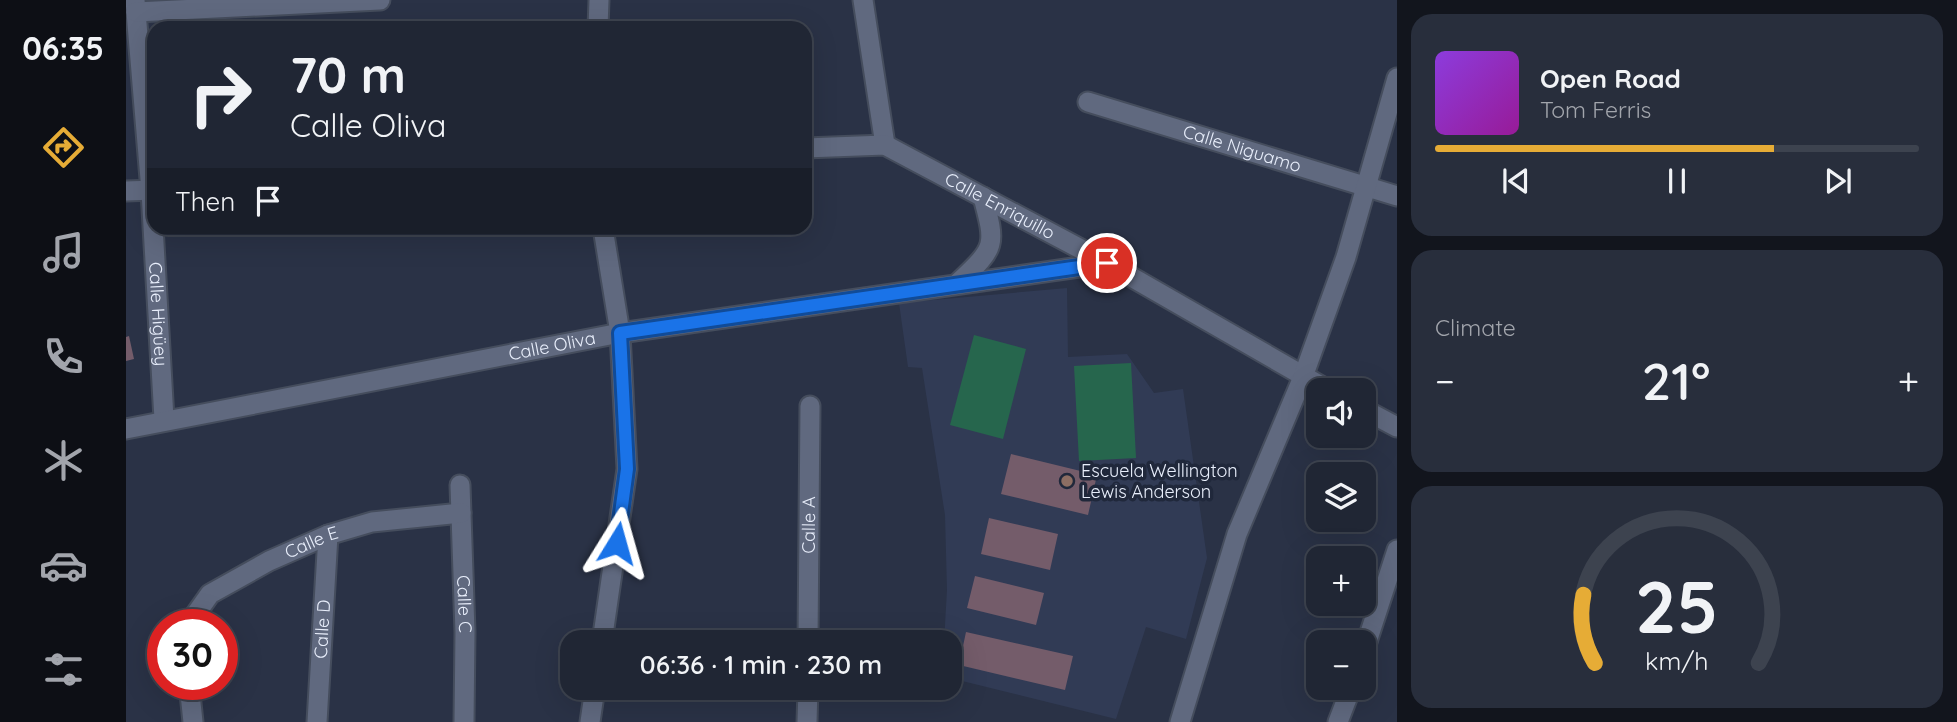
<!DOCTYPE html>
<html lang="en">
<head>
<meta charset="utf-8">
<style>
	body { margin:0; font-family:Quicksand,sans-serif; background:#282e3c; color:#f1f3f6; height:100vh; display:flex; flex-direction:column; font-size:26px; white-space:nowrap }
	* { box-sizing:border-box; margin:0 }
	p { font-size:23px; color:#a2a5ac }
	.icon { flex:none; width:38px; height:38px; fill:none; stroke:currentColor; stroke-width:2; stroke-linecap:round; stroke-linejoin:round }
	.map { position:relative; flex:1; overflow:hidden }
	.panel { display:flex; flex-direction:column; gap:14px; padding:14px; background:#12151d; width:560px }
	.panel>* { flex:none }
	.guide { position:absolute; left:21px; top:21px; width:665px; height:214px; border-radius:21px; box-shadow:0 7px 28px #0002,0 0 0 2px #3d434f; background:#202634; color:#f1f3f6; overflow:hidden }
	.fabs { position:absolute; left:1180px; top:378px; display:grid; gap:14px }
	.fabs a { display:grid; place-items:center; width:70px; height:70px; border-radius:14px; background:#202634; box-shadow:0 7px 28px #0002,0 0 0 2px #3d434f; font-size:35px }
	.speed { position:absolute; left:21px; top:609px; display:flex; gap:14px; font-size:35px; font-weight:700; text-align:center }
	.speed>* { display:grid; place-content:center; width:91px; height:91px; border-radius:50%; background:#202634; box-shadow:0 7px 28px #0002,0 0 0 2px #3d434f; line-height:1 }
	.speed .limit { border:10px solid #d22; background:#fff; color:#111 }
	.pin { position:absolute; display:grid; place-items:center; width:60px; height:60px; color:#fff; margin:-30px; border:4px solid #fff; border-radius:50%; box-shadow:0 2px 7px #0007 }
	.me { position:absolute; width:77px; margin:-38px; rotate:8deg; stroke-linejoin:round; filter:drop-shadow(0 0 5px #0008) }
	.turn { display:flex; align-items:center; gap:24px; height:147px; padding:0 28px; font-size:32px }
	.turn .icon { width:91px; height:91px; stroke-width:2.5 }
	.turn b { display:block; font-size:49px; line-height:60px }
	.then { display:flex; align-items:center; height:66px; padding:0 28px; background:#0003; gap:14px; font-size:26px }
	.big { font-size:52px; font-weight:600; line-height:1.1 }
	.panel .card { flex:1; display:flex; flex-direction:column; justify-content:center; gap:10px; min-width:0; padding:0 24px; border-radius:21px; background:#282e3c }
	.panel .dial { align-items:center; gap:0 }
	.dial svg { height:182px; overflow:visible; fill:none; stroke:#3d434f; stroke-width:7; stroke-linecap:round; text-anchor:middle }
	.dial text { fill:#f1f3f6; stroke:none }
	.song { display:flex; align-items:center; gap:21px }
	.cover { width:84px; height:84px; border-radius:10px; background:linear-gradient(135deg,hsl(270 70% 55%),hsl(300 70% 35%)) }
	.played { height:7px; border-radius:4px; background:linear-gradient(90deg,#e6ac36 70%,#3d434f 70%) }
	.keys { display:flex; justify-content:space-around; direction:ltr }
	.heat { display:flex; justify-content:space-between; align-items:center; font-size:38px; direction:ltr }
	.trip { position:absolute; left:434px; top:630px; width:402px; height:70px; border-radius:21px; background:#202634; box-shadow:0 7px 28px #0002,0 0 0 2px #3d434f; font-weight:600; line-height:70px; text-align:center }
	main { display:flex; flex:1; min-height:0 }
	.menu { display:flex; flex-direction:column; width:126px; justify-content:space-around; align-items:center; background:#0d0f15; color:#a2a5ac }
	.menu .icon { width:49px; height:49px }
	.menu .selected { color:#e6ac36 }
	.menu b { font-size:32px; color:#f1f3f6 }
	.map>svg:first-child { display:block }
	.built { fill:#313b55 }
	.green { fill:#26664d }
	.building { fill:#745c6a }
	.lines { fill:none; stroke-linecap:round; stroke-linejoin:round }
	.minor-casing { stroke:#454d5d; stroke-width:23 }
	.minor { stroke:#60697f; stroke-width:19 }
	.route-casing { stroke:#114b97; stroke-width:18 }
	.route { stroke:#1a73e8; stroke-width:12 }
	.education-dot { fill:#8d6e63; stroke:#20283b; stroke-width:2.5 }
	.labels { text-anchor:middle; stroke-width:7; stroke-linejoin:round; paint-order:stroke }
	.street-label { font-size:18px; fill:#e8eefb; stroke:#20283b }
	.poi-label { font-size:18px; fill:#e8eefb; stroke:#20283b; text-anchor:start }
</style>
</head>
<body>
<main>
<nav class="menu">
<b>06:35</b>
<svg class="icon selected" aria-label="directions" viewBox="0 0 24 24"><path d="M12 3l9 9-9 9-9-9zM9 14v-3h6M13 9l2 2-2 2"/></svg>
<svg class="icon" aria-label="music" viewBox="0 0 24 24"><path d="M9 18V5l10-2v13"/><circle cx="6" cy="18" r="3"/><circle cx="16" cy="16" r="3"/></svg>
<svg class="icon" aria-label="phone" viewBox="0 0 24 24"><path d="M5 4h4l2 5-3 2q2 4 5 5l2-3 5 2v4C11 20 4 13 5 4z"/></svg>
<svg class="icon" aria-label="climate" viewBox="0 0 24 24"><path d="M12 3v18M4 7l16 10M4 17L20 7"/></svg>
<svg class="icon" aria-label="car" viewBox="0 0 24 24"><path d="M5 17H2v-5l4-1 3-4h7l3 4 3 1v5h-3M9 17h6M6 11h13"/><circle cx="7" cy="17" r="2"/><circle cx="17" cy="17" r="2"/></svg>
<svg class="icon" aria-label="filters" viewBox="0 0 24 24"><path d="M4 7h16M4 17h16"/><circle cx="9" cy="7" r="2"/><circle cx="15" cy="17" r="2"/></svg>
</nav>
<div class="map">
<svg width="1271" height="722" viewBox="0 0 1271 722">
	<rect width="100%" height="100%" fill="#2a3246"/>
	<path class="built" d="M941,288L942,357L1001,354L1028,393L1057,389L1081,558L1060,639L1020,627L990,719L824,678V642H818L821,590L819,515L796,368L782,367L773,303Z"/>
	<path class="green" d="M848,335L900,349L877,439L824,425Z
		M1005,363L1010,458L953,461L948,366Z"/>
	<path class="building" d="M3,336L8,359L0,361V337Z
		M885,454L971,475L962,515L875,494Z
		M863,518L932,534L924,570L855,554Z
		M849,576L918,593L910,625L841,608Z
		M840,632L947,656L939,690L833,665Z"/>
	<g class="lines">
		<defs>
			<g id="minor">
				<path id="s1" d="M9,0L25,191L38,419"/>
				<path d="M737,0L759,145"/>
				<path d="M10,12L254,0"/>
				<path d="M472,28L473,0"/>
				<path id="s2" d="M962,102L1271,196"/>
				<path id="s3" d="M679,148L759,145L981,263L1202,390"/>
				<path d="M0,191L28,190"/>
				<path d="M833,282C870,247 870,246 857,197"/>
				<path d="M1237,409L1271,427"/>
				<path id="s4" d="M0,429L494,333L981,263"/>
				<path id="s5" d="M334,485L339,632L338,722"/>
				<path id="s6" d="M62,625L84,594L143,561L202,535L246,522L335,513"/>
				<path d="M476,642L501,469L494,333L477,228"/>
				<path id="s7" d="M682,642L684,406"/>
				<path d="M1237,654L1271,550"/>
				<path d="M63,684L67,722"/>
				<path id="s8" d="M191,722L202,535"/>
				<path d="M464,722L469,688"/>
				<path d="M681,722L682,688"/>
				<path d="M1054,722L1111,534L1177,377L1220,257L1271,78"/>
				<path d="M1212,722L1225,688"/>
			</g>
		</defs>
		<use href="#minor" class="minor-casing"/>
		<use href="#minor" class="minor"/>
	</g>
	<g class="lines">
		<defs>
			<path id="route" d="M491,543L501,469L494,333L981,263"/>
		</defs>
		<use href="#route" class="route-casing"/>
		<use href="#route" class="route"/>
	</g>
	<circle class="education-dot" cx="941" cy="481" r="7"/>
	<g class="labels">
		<g class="street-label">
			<text dy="6" stroke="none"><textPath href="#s2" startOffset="161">Calle Niguamo</textPath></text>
			<text dy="6" stroke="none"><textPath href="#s3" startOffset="210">Calle Enriquillo</textPath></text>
			<text dy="6" stroke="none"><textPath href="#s1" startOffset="315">Calle Higüey</textPath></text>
			<text dy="6" stroke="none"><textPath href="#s4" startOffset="434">Calle Oliva</textPath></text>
			<text dy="6" stroke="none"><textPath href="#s7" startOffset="117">Calle A</textPath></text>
			<text dy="6" stroke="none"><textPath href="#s6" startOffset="152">Calle E</textPath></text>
			<text dy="6" stroke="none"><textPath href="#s5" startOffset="119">Calle C</textPath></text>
			<text dy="6" stroke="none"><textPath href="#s8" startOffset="93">Calle D</textPath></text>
		</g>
		<g class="poi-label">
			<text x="955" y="477">Escuela Wellington<tspan x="955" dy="21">Lewis Anderson</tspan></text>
		</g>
	</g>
</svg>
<div class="fabs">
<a><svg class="icon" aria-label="sound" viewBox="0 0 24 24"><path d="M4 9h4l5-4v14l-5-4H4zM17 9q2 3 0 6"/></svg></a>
<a><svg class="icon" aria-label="layers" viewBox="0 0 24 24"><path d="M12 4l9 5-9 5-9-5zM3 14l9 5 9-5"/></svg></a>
<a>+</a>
<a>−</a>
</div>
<div class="speed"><div class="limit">30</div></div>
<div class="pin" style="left:981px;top:263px;background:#d93025"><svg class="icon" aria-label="arrive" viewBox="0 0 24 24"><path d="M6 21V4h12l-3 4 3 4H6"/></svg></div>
<svg class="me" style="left:491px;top:543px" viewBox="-20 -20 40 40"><path d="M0-17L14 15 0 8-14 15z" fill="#1a73e8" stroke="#fff" stroke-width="4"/></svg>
<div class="trip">06:36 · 1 min · 230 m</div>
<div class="guide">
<div class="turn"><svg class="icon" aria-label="right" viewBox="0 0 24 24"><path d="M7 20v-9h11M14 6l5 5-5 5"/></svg><div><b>70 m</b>Calle Oliva</div></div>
<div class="then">Then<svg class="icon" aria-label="arrive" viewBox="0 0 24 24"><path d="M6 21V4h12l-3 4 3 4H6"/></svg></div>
</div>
</div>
<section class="panel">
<div class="card">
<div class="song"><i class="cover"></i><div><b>Open Road</b><p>Tom Ferris</p></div></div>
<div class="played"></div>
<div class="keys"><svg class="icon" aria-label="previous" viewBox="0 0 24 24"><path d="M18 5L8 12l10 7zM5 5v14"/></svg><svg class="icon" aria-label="pause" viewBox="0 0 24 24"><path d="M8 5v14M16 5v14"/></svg><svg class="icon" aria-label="next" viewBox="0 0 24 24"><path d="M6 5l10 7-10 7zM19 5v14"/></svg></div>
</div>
<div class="card"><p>Climate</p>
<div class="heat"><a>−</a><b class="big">21°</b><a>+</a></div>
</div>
<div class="card dial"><svg viewBox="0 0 100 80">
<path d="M14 69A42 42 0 1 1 86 69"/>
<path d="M14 69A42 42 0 0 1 9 39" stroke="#e6ac36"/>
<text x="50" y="56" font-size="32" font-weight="700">25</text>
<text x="50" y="72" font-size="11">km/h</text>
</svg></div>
</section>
</main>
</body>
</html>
